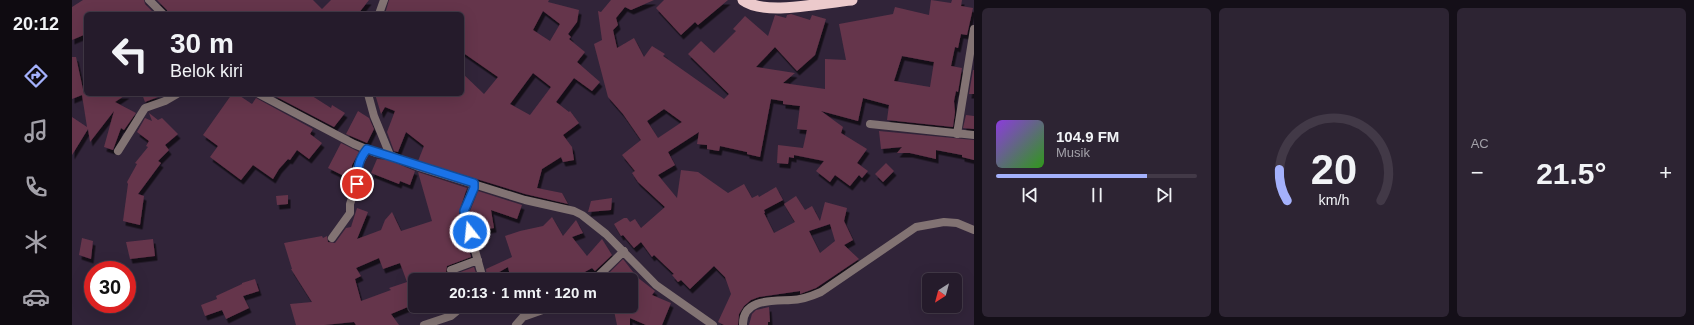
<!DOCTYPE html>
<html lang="id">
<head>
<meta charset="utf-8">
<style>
	body { margin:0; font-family:Arial,sans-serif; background:#2d2433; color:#f1f3f6; height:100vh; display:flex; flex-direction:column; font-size:15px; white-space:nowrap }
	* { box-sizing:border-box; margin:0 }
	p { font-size:13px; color:#a3a1a9 }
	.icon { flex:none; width:22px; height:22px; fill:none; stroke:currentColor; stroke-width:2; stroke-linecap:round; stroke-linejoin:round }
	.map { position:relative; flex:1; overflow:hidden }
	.sheet { display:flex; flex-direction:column; gap:8px; padding:8px; background:#140f18; width:720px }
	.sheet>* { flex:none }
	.guide { position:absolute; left:12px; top:12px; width:380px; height:84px; border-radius:6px; box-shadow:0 4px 16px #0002,0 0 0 1px #423947; background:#251b2b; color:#f1f3f6; overflow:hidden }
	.needle { width:26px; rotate:216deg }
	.controls { position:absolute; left:850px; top:273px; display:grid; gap:8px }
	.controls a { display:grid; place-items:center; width:40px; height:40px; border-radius:6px; background:#251b2b; box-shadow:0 4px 16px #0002,0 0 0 1px #423947; font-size:20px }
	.speed { position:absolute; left:12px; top:261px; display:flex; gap:8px; font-size:20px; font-weight:700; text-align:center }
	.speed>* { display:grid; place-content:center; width:52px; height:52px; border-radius:50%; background:#251b2b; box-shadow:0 4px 16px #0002,0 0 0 1px #423947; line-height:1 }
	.speed .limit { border:6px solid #d22; background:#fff; color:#111 }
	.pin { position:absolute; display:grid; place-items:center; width:34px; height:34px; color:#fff; margin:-17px; border:2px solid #fff; border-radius:50%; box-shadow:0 1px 4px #0007 }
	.me { position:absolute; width:44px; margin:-22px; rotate:344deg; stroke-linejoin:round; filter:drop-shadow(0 0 3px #0008) }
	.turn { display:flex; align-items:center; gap:14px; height:84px; padding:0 20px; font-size:18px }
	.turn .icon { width:52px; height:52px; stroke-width:2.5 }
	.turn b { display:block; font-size:28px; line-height:34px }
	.big { font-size:30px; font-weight:600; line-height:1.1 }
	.sheet .card { flex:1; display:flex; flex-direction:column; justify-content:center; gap:6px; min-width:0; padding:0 14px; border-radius:6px; background:#2d2433 }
	.sheet .dial { align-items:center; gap:0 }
	.dial svg { height:104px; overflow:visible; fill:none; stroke:#423947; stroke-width:7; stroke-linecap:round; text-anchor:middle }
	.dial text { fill:#f1f3f6; stroke:none }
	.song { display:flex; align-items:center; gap:12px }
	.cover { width:48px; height:48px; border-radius:6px; background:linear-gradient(135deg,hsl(270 70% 55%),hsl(110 70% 35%)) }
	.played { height:4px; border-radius:2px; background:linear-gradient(90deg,#a4b1fc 75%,#423947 75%) }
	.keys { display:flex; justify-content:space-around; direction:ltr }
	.heat { display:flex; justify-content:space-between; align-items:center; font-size:22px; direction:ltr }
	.sheet .tiles { flex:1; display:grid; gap:8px; grid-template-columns:repeat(3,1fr) }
	.trip { position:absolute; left:336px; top:273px; width:230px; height:40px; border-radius:6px; background:#251b2b; box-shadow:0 4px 16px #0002,0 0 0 1px #423947; font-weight:600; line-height:40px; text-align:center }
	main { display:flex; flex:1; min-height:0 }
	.tabs { display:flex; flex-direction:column; width:72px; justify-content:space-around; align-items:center; background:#0f0b11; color:#a3a1a9 }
	.tabs .icon { width:28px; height:28px }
	.tabs .selected { color:#a4b1fc }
	.tabs b { font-size:18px; color:#f1f3f6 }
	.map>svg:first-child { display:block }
	.building { fill:#65354b; fill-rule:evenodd; filter:url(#shadow) }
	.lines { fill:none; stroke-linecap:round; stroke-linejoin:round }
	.minor { stroke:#827373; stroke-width:8 }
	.trunk { stroke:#eccacc; stroke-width:11 }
	.route-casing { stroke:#114b97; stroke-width:10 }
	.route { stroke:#1a73e8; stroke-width:7 }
</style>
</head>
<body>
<main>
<nav class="tabs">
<b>20:12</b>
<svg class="icon selected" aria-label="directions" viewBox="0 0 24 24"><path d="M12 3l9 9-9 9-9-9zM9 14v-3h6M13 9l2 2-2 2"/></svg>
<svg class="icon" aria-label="music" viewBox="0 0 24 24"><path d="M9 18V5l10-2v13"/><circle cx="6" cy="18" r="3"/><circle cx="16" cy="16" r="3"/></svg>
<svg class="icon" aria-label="phone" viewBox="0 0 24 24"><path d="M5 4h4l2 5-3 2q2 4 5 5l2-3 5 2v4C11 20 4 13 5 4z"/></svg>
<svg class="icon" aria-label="climate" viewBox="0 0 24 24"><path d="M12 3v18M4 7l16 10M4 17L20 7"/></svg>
<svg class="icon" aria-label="car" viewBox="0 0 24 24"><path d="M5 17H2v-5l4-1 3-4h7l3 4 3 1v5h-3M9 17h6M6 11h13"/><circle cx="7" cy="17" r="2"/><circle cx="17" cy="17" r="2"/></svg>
</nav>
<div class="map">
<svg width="902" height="325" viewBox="0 0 902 325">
	<defs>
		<filter id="shadow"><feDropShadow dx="2.5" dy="4.5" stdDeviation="0" flood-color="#0009"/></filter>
	</defs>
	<rect width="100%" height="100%" fill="#312439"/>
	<path class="building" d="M11,0H72L73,4L83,14H14V34L0,40V7Z
		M85,0H241L250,9L259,0H297L286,14H96L95,10Z
		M317,0H477L476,2L507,10L505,22L496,34L499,37L497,39L513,52L505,62L528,82L520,91L502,78L484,102L497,112L498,111L507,123L491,135L500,147L502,160L491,162L489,157L470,169L465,188L490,193L496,204L453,194L346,161L352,146L334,132L326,152L322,151L315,132L323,111L313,107L309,114L303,94H390V73L412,94L426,77L390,52V14H313ZM471,11L488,24L478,41L461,30ZM461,73L479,87L458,115L438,104Z
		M539,0H582L559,10L553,7L544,18L546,25L541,30L545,48L562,38L572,57L580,46L593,54L591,56L652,99L657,94L616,54L629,41L642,53L664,31L661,29L673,16L696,36L703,15L714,18L715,15L719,14L738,20L740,15L754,19L743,55L725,71L703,47L684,67L723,73L711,83L753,89V59L774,60L767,24L821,14L823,7L857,15L859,0L879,3L880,0H890L889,6L901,8L895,35L889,34L886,48L883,47L879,66L890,68L886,92L884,91L882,101L883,112L881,127L815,120L817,105L791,98L786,121L749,111L771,127L769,133L795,149L785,163L796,171L790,178L787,175L778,186L763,175L758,182L744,171L752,161L722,155V158L717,157L716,164L705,163L706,145L731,148L735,130L725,129L728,106L711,104V101L699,99L688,157L675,154V152L648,146L647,151L635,149V145L625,144L627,132L596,152L603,165L586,175L605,198L609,170L626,172L656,193L672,184L680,198L686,195L687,197L704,187L711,200L692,210L693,213H692L702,233L723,222L712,204L724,196L733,210L740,206L748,221L753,202L775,208L772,221L781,240L772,245L787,259L744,288L728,294V291L687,297L679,300L672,306L667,314L666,325H652L646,322L659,294L653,277L642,266L618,289L609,280L606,282L600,275L602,274L582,255L580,257L569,242L562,248L551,235L549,236L542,224L552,218H555L558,222L563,219L569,228L593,207L566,182L560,173L563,171L550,155L569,140L551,114L536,97L522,44L530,40L526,11L529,12ZM830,56L862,62L858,87L822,81ZM592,109L610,122L586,138L575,121ZM758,224L763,241L748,253L737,231Z
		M592,0H656L626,25L623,22L609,35L584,8Z
		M0,57H4L12,94H55L43,102L64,113L52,130L49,128L41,150L32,147L42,111L18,142L16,129L0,155V117L15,127L10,95L0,99Z
		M901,70H902V94H897Z
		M70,94H94L73,102Z
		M160,94H165L180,104L184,98L241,129L238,134L250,143L237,159L225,150L218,160L216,159L207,169L201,179L181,165L169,180L138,157L146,146L131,135Z
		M199,94H237L259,108L260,105L273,113L262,127Z
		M286,111L297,118L302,129L295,143L274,134Z
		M77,113L86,120L90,118L106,134L93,145L97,150L86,161L89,163L66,194L72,196L68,225L51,221L56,184L55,182L65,164L63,163L76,147L74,146L77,141L65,132L73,118L80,121Z
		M894,115L902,116V129L891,128Z
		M807,131L902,140V160L890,157V155L864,150V159L838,153H825L830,147L809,149Z
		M269,143L287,152L280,165V172L276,178L256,168Z
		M305,159L317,160L343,171L338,185L328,181L327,184L299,173Z
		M814,163L822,171L811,182L803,174Z
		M346,172L395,188L387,212L399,257L375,266L374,272L377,280H343V304L319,314L327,325H284L282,322L252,325H224L218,304L240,302L219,269H220L212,243L250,236L251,238L255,236L256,242L263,243L274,228L279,227L285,208L296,212L285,239L309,230L313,220L320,212L329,231L360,221ZM307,258L311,269L328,263L335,282L317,288L319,290L289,301L283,279L289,276L284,268Z
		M406,191L450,205L445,219L419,210L422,228L403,231L398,211Z
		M216,195V204L205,205L204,196Z
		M540,198L539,210L516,212L519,201Z
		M480,217L491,236L504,220L511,233L500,237L515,256L530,239L540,255L523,271L520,268L498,280H439L436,267L415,279L414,269L440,257L433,236L448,231L471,226Z
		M10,238L21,241L19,259L7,255Z
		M81,239L83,256L58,259L54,242Z
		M551,259L565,277L583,291L580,295L599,303L590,325H574L558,318V325H545L541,306H559V280H539L536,274Z
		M402,267L405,276L388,280L386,273Z
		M183,279L187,291L171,296L177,308L154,319L150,310L133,316L129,305L145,299L144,296L170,284V283Z
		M697,307L698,322H696V325H677L680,314L684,310Z"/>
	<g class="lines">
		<path class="minor" d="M77,0L91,14
			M307,14L312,0
			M187,94L282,144L304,153L318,155L347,167L453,200L502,211L510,215L534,234L584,285L641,325
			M296,94L302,116L318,155
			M798,124L902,135
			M885,134L902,29
			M46,151L73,108L93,101L105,94
			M402,183L401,188L392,211L409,272
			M260,238L278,213V204L285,184V168L295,149
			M383,280L379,270L406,260
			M522,280L552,251
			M352,325L379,316L391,306
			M444,325L451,317L482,306
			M671,325C670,298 702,301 719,300C730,300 740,296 749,292L844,227L872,222L885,223L902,230"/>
		<path class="trunk" d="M671,0C694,17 752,2 780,0"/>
	</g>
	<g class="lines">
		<defs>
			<path id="route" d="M285,184C286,169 285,162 295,149L402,183V188L392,211L398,232"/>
		</defs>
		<use href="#route" class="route-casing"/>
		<use href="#route" class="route"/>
	</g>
</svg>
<div class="controls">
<a><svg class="needle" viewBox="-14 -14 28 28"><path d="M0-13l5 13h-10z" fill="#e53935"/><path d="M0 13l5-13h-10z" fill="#a3a1a9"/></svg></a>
</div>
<div class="speed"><div class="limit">30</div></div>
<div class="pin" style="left:285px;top:184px;background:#d93025"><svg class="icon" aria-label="arrive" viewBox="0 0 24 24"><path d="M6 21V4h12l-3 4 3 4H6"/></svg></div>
<svg class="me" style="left:398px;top:232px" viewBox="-20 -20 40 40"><circle r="17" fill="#1a73e8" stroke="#fff" stroke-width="3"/><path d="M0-11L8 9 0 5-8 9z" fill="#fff"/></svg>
<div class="trip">20:13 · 1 mnt · 120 m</div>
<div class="guide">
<div class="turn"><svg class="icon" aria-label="left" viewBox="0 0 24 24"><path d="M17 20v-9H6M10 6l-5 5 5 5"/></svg><div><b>30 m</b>Belok kiri</div></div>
</div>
</div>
<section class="sheet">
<div class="tiles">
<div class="card">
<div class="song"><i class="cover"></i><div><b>104.9 FM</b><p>Musik</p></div></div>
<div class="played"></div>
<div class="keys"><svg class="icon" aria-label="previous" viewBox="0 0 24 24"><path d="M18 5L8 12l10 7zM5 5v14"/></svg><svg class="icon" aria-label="pause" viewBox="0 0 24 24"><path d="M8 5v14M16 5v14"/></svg><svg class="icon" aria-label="next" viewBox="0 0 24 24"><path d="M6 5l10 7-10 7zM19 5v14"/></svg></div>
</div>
<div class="card dial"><svg viewBox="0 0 100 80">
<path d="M14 69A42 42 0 1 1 86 69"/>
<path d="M14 69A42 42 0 0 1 8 45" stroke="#a4b1fc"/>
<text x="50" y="56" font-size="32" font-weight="700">20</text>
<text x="50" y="72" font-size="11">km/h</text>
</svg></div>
<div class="card"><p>AC</p>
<div class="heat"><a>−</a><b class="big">21.5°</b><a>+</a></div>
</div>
</div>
</section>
</main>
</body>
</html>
